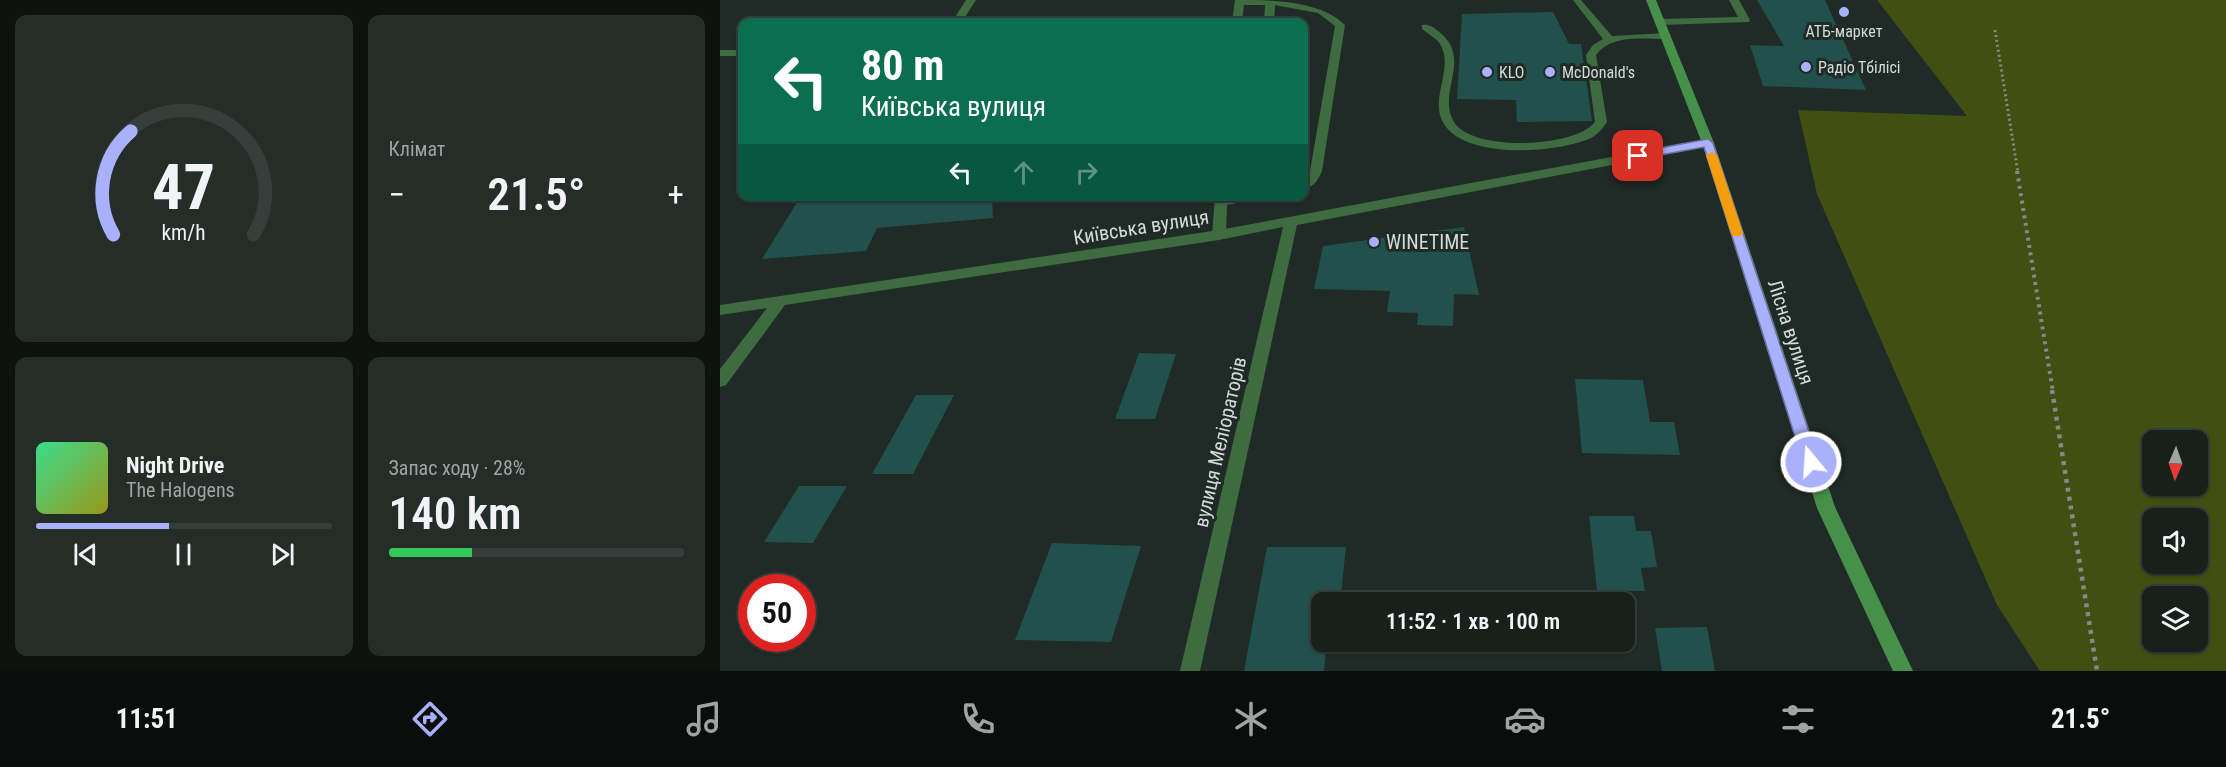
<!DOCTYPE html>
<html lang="uk">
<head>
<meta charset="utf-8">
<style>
	body { margin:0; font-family:"Roboto Condensed",sans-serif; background:#252d29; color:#f1f3f6; height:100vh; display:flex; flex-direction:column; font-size:22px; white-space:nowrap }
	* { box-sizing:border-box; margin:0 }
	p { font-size:20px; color:#9fa3a3 }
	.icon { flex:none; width:33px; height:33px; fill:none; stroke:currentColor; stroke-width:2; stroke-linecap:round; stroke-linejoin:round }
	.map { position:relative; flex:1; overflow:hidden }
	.drawer { display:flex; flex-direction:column; gap:15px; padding:15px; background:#0d120f; width:720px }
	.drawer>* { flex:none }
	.banner { position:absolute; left:18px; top:18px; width:570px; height:183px; border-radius:12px; box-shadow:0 2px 4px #0004,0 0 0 2px #363e3b; background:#0b6e4f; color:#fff; overflow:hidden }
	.needle { width:39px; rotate:182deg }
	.tools { position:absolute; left:1422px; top:430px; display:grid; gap:12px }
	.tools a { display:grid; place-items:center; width:66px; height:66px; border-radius:12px; background:#18201c; box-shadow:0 2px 4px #0004,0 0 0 2px #363e3b; font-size:30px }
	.speed { position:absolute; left:18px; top:574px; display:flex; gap:12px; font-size:30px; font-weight:700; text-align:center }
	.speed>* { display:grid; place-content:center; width:78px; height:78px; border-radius:50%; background:#18201c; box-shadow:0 2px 4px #0004,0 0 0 2px #363e3b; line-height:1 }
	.speed .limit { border:9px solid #d22; background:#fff; color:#111 }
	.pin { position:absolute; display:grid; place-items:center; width:51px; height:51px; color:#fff; margin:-26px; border-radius:12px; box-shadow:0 3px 9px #0006 }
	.me { position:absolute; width:66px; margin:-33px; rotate:342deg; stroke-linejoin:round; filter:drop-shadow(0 0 4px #0008) }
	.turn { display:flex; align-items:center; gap:21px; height:126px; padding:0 24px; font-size:27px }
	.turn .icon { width:78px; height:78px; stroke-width:2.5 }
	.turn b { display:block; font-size:42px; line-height:51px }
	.lanes { display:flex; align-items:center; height:57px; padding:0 24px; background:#0003; justify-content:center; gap:30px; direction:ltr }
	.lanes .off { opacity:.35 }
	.big { font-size:45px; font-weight:600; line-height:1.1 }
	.drawer .tile { flex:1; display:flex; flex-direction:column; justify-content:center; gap:9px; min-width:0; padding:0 21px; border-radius:12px; background:#252d29 }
	.drawer .dial { align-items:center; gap:0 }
	.dial svg { height:156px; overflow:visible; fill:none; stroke:#363e3b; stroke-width:7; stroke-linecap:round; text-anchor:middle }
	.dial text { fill:#f1f3f6; stroke:none }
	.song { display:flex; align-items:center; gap:18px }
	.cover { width:72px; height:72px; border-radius:9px; background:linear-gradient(135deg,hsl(150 70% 55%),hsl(60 70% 35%)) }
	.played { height:6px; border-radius:3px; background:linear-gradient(90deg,#a9b0fc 45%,#363e3b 45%) }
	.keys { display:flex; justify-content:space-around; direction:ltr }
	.heat { display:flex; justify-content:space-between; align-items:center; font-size:33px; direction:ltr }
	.charge { height:9px; border-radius:4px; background:linear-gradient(90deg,#34c759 28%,#363e3b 0) }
	.drawer .tiles { flex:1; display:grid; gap:15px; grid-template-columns:repeat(2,1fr) }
	.trip { position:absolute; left:591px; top:592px; width:324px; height:60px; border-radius:12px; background:#18201c; box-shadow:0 2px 4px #0004,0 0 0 2px #363e3b; font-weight:600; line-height:60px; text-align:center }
	.dock { display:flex; height:96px; justify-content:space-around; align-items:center; background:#0a0d0b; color:#9fa3a3 }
	.dock .icon { width:42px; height:42px }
	.dock .active { color:#a9b0fc }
	.dock b { font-size:27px; color:#f1f3f6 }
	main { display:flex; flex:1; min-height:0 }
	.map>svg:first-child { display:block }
	.green { fill:#415012; fill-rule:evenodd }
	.building { fill:#22504d }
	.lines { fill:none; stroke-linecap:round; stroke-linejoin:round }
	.path-far2 { stroke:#838b88; stroke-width:3; stroke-dasharray:2 3; stroke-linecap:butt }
	.path-far1 { stroke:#838b88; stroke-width:4; stroke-dasharray:3 4.5; stroke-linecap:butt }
	.path { stroke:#838b88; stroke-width:4.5; stroke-dasharray:4 5; stroke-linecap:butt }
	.lane { fill:#3e6b40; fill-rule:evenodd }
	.street { fill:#3e6b40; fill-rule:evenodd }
	.secondary { fill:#46904a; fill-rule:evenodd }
	.route { fill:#a9b0fc; stroke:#6e72a4; stroke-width:1.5 }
	.slow { fill:#f59e0b }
	.poi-dot { fill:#a9b0fc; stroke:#202a26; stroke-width:2 }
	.labels { text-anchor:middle; stroke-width:6; stroke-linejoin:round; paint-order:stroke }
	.far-poi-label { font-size:16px; fill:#d4dbd8; stroke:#202a26; text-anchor:start }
	.street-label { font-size:20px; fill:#d4dbd8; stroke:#202a26 }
	.poi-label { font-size:20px; fill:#d4dbd8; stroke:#202a26; text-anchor:start }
</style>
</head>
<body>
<main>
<section class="drawer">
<div class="tiles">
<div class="tile dial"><svg viewBox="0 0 100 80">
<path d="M14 69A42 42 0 1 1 86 69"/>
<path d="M14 69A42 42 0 0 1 23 16" stroke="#a9b0fc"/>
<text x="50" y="56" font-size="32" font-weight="700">47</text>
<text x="50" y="72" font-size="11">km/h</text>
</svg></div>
<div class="tile"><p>Клімат</p>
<div class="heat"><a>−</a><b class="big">21.5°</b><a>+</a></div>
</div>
<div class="tile">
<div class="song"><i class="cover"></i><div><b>Night Drive</b><p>The Halogens</p></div></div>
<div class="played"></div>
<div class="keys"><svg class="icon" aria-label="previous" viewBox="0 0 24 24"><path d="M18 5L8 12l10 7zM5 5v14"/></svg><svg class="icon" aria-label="pause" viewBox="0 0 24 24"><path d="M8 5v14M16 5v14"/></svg><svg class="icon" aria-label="next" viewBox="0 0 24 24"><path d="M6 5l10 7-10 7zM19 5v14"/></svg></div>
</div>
<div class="tile"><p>Запас ходу · 28%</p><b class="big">140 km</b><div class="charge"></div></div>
</div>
</section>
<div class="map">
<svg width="1506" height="671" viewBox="0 0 1506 671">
	<rect width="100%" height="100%" fill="#202a26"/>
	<path class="green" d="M1157,0H1506V671H1320L1277,605L1097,194L1078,110L1247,116ZM1432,441H1478V486H1432ZM1432,519H1478V564H1432ZM1432,597H1478V642H1432Z"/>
	<path class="building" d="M1037,0H1105L1146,90L1043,86L1030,45L1064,46Z
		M833,12L849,44H861L872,121L797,122L796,100L737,99L742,14Z
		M81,196H272L273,218L157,228L146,251L42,259Z
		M744,227L759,295L734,294L733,326L697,325L698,313L667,312L670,291L594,289L603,246Z
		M419,353L456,354L435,419H395Z
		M855,379L923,380L930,422H954L960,455L862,453Z
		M196,395H234L193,474H152Z
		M79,486H127L93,543L44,542Z
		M869,516H914L916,531H931L937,567L921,568L925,591H877Z
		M332,543L421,546L391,642L295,640Z
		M547,547H626L620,603H602V642H607L604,671H524Z
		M987,627L995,671H942L935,628Z"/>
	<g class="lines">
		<path class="path-far2" d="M1275,30L1298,173"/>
		<path class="path-far1" d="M1297,171L1333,392"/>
		<path class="path" d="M1332,390L1377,671"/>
		<path class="lane" d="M246,0H256L242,22H232Z
			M515,0C551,0 600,0 625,25L602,171C598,180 594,187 584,189V179L590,171L615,26L598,13L560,6L555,5L554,22H544L545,5H524L522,22H512Z
			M853,0H861L892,36L946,33L951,36L946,39C923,39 891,34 876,55L887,122C882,129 878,134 871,138C838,153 746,160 724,124C708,99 735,69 720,44C716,38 708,34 702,29V25C709,24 713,27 718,31C754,58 716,92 734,122C752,152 855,148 875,122L866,55L873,45L883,39Z
			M1009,0H1019L1030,20L1029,22L940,25L935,22L940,19L1018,17Z
			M0,50H22V56H0Z
			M495,196H537L536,199L507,205L506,235L499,240L492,235Z"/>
		<path class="street" d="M988,139L992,140V146L577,225L480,671H460L563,227L499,240L65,305L6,385L0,387V369L47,308L0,315V305L499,230Z"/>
		<path class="secondary" d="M926,0H936L994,143L1115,507L1193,671H1173L1097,508L982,143Z"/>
	</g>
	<path class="route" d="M988,139L993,143L1099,462L1096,467L1091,469L1085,467L1083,462L984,147L918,159L912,156L918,152Z"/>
	<path class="slow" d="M992,152L997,155L1023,233L1021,236H1013L1011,233L986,155Z"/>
	<g class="poi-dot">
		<circle cx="1124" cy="12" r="6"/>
		<circle cx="1086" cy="67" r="6"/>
		<circle cx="767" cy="72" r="6"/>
		<circle cx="830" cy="72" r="6"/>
		<circle cx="654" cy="242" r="6"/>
	</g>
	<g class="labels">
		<g class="far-poi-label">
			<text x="1124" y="37" text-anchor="middle">АТБ-маркет</text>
			<text x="1098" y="73">Радіо Тбілісі</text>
			<text x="779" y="78">KLO</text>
			<text x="842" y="78">McDonald's</text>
		</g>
		<g class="street-label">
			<text transform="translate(421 227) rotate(-9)" y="7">Київська вулиця</text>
			<text transform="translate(1071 332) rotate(72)" y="7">Лісна вулиця</text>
			<text transform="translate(500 442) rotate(-77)" y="7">вулиця Меліораторів</text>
		</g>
		<g class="poi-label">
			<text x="666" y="249">WINETIME</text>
		</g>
	</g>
</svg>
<div class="tools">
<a><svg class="needle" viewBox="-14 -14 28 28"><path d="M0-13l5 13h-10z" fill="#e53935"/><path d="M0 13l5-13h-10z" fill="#9fa3a3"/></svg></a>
<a><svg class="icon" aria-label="sound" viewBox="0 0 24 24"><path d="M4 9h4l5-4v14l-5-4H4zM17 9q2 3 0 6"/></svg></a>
<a><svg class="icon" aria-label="layers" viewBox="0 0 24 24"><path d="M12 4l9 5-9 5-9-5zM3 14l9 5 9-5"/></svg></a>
</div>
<div class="speed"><div class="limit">50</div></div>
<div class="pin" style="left:918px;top:156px;background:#d93025"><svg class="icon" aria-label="arrive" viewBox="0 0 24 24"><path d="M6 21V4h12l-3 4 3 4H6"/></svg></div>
<svg class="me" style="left:1091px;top:462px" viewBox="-20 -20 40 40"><circle r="17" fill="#a9b0fc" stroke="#fff" stroke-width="3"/><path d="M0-11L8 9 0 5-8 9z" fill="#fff"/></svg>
<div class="trip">11:52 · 1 хв · 100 m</div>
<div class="banner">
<div class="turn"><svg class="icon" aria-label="left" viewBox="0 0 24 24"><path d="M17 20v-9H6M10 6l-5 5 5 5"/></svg><div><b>80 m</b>Київська вулиця</div></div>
<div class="lanes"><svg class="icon" aria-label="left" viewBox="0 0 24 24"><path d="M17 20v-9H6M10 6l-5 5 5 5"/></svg><svg class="icon off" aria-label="ahead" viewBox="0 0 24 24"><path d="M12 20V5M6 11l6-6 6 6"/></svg><svg class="icon off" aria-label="right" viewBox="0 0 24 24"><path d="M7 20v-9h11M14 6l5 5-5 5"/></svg></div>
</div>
</div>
</main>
<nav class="dock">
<b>11:51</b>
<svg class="icon active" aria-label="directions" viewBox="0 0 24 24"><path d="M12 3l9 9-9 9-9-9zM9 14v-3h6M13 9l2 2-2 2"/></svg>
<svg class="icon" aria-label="music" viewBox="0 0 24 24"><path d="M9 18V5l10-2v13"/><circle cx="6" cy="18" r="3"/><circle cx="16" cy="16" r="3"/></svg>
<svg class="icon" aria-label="phone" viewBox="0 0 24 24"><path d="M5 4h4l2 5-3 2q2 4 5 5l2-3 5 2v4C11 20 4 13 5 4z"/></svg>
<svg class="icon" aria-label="climate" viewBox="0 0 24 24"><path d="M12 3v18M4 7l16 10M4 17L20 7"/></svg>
<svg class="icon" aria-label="car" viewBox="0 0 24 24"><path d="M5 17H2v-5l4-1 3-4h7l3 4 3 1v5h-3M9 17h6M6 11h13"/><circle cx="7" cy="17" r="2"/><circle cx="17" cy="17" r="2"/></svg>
<svg class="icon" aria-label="filters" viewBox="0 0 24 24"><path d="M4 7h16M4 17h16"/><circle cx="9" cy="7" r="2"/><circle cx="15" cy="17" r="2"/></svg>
<b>21.5°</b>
</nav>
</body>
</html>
